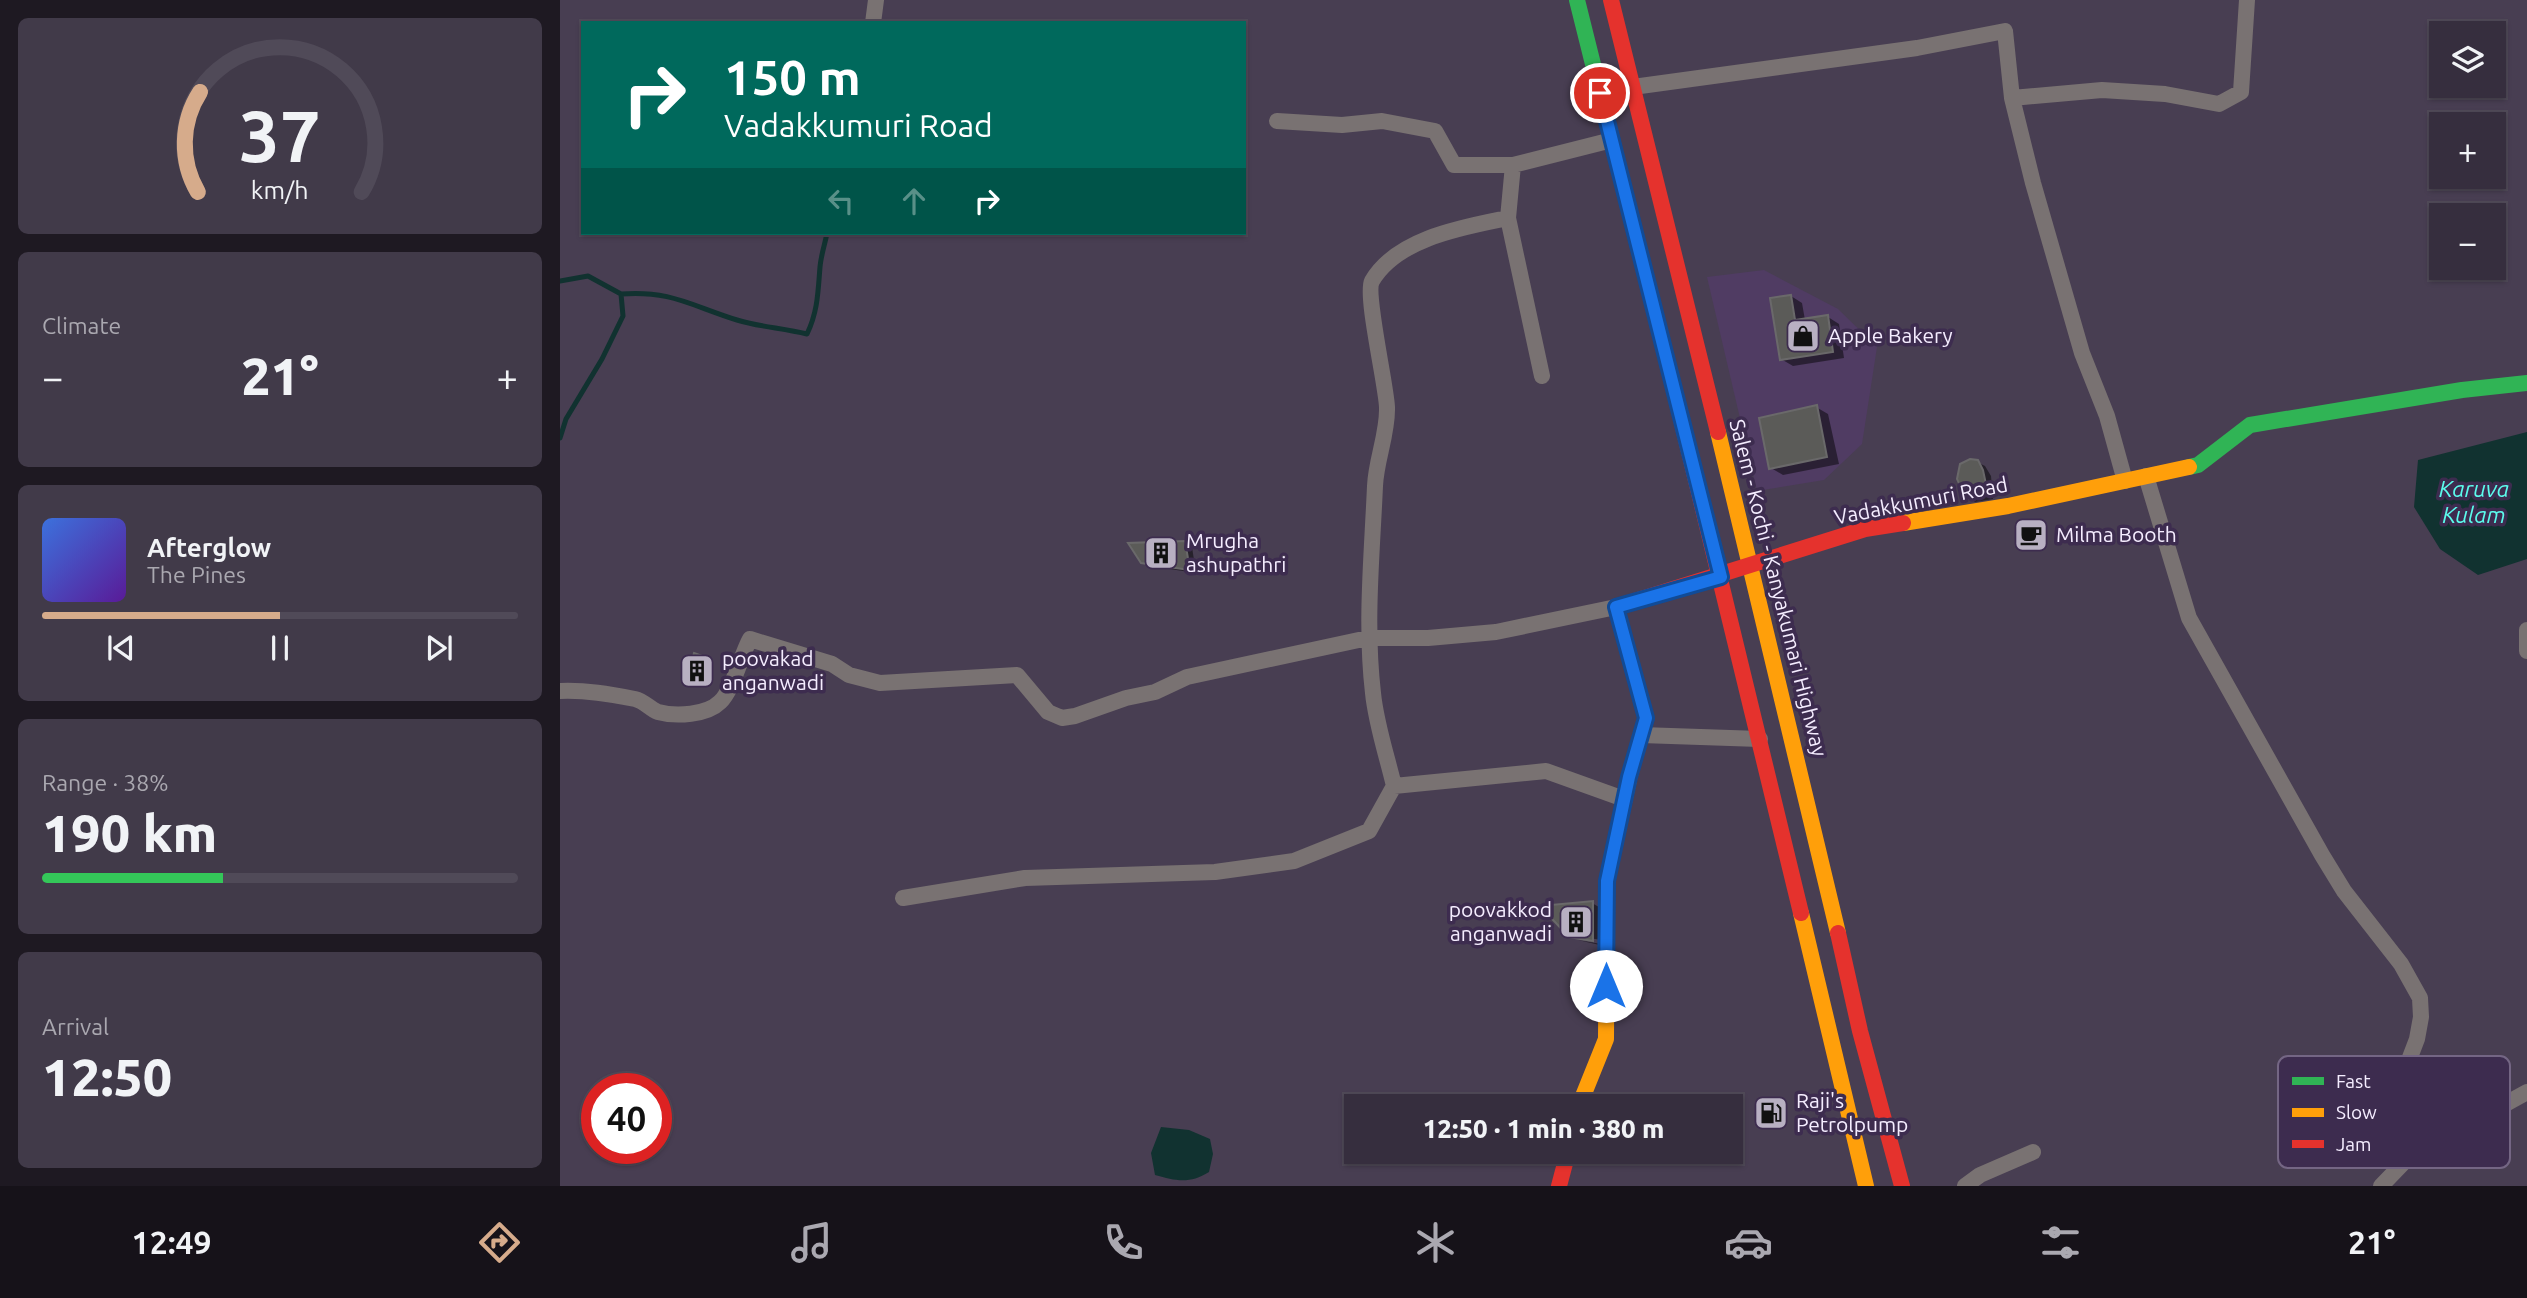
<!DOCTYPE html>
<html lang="en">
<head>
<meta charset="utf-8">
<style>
	body { margin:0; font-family:Ubuntu,sans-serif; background:#413a49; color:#f1f3f6; height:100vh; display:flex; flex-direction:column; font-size:26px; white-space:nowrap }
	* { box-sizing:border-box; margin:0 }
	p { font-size:23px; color:#aaa8b0 }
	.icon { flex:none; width:38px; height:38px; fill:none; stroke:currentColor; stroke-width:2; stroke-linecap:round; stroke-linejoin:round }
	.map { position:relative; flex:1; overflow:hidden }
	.details { display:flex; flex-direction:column; gap:18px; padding:18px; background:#1e1922; width:560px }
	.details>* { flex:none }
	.banner { position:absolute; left:21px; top:21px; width:665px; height:214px; border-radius:0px; box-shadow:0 2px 5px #0004,0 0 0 2px #504a58; background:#00695c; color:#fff; overflow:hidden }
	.buttons { position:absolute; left:1869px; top:21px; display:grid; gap:14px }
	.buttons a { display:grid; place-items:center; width:77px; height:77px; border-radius:0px; background:#362e3e; box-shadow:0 2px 5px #0004,0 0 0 2px #504a58; font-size:35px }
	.speed { position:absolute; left:21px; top:1073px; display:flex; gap:14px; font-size:35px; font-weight:700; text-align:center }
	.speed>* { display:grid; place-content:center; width:91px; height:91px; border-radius:50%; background:#362e3e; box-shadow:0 2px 5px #0004,0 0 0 2px #504a58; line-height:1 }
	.speed .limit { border:10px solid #d22; background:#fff; color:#111 }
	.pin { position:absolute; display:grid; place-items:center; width:60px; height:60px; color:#fff; margin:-30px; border:4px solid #fff; border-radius:50%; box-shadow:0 2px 7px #0007 }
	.me { position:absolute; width:77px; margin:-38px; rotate:0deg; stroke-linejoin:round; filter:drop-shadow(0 0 5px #0008) }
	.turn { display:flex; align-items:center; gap:24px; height:147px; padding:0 28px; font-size:32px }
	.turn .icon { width:91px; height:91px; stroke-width:2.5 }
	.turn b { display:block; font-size:49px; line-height:60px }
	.lanes { display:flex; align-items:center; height:66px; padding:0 28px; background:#0003; justify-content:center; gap:35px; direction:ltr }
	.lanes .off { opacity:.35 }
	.big { font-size:52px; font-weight:800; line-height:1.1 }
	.details .card { flex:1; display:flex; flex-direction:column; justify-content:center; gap:10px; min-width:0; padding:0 24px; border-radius:10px; background:#413a49 }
	.details .dial { align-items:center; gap:0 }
	.dial svg { height:182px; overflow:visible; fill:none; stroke:#504a58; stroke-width:7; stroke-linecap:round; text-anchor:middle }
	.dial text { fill:#f1f3f6; stroke:none }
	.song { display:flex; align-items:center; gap:21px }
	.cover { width:84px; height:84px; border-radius:10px; background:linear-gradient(135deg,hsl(220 70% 55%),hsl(270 70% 35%)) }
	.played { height:7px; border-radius:4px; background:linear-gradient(90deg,#d6ab8b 50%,#504a58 50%) }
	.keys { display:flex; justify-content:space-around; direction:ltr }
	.heat { display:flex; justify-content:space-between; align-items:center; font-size:38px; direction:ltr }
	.charge { height:10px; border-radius:5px; background:linear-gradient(90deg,#34c759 38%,#504a58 0) }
	.trip { position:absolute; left:784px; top:1094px; width:399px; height:70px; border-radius:0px; background:#362e3e; box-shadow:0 2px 5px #0004,0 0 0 2px #504a58; font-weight:800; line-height:70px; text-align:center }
	.dock { display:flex; height:112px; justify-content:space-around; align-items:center; background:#161219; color:#aaa8b0 }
	.dock .icon { width:49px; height:49px }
	.dock .current { color:#d6ab8b }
	.dock b { font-size:32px; color:#f1f3f6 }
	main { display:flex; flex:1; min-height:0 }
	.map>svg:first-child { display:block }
	.built { fill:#503c63 }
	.water { fill:#113230 }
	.shadow { fill:#0007 }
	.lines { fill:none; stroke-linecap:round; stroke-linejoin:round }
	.stream { stroke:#113230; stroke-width:5 }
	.building { fill:#5b5b58; stroke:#6a696a; stroke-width:2 }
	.street { stroke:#797272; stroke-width:16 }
	.fast { stroke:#30b455; stroke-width:16 }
	.slow { stroke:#ff9f0a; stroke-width:16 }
	.jam { stroke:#e5322d; stroke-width:16 }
	.route-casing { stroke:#114b97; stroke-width:18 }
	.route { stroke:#1a73e8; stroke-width:12 }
	.labels { text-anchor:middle; stroke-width:7; stroke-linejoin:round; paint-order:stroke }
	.poi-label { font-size:21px; fill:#f5edff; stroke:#3d2c4f; text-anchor:start }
	.street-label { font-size:21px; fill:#f5edff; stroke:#3d2c4f }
	.water-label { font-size:23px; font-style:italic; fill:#5bfbec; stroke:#3d2c4f }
	.key { fill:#3d2c4f; stroke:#746684; stroke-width:2 }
	.key-label { font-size:19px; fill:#f5edff }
</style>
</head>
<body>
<main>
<section class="details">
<div class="card dial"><svg viewBox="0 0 100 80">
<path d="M14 69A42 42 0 1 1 86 69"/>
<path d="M14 69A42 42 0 0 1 15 25" stroke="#d6ab8b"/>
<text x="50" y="56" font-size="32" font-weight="700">37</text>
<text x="50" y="72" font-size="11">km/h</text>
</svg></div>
<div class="card"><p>Climate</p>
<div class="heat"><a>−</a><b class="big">21°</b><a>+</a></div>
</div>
<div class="card">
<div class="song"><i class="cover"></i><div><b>Afterglow</b><p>The Pines</p></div></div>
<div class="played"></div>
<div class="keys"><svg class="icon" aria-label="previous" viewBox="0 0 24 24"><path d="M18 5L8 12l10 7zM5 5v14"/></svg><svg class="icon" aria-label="pause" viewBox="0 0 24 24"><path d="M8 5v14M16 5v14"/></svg><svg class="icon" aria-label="next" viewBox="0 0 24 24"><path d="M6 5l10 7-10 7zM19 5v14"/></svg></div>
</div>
<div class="card"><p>Range · 38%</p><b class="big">190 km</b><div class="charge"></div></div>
<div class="card"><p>Arrival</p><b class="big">12:50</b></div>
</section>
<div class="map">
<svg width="1967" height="1186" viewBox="0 0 1967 1186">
	<rect width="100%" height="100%" fill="#483e52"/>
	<path class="built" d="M1204,270L1278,309L1317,347L1302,444L1264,480L1197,491L1147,277Z"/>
	<path class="water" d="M1967,432V559L1918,575L1880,549L1854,507L1858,460Z
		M601,1127L629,1130L650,1139L653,1154L649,1172C630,1184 616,1181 595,1175L591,1153Z"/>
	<path class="shadow" d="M1231,296L1242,303L1245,320L1268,317L1279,324L1284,358L1233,366L1221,359Z
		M1256,407L1268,414L1279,464L1223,475L1211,468Z
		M1417,462L1425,466L1431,476L1433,499L1415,502L1408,497Z
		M624,543L632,547L636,573L590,566L582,561Z
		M147,659L150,661L145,681L133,677Z
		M1032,903L1044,910V946L1018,940L1041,944L1042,940L1014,936Z"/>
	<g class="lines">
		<path class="stream" d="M0,281L28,276L61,294L63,316L42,359L6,419L0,438
			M61,294C110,290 132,306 177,320C200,327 223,328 247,334C258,311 258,291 260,267C261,255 265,244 267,233"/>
	</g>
	<path class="building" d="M1231,295L1235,320L1268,315L1273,352L1220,360L1210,298Z
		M1257,405L1267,457L1209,469L1199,418Z
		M1410,459L1418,460L1423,470L1427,489L1426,495L1406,499L1397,479L1400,464Z
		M625,541L630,570L581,563L568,543Z
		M134,653L148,658L141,680L128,676Z
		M1033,901V941L1009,937L980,906Z"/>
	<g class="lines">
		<path class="street" d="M313,23L316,0
			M1073,87L1357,48L1445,31L1452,98L1473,183L1522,353L1547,416L1565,481
			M1452,98L1542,90L1605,94L1659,104L1681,92L1687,0
			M717,121L782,125L822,121L875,131L894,165H953
			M982,376L948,218L953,165L1052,140
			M1586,476L1629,618L1762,855L1784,891L1841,964L1860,998L1861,1017L1857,1039L1833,1102L1849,1157
			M1967,630V651
			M0,691C26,690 49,694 75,699C84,701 90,709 98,712C116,717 147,715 160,702C173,690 181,655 190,639L272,664L289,675L320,683L457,675L488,712L502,718L515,716L566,698L595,692L627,677L808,638H868L936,632L1056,607
			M1081,735L1200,739
			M834,786L986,771L1064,799
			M343,898L465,878L655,872L734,861L809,831L834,786C827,756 816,724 813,693C805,624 812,555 815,486C816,460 828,433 827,407C826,384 805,294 812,281C837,238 904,227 948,218
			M1405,1186L1420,1175L1473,1152
			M1821,1186L1849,1157L1967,1092"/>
		<path class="fast" d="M1017,0L1106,357
			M1629,467L1638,465L1690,425L1902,390L1967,383"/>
		<path class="slow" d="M1158,432L1278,933
			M1343,523L1448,506L1629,467
			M1241,913L1306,1186
			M1019,1106L1046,1039L1047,881L1069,779"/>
		<path class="jam" d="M1051,0L1158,432
			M1106,357L1241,913
			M1069,779L1086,718L1056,607L1305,529L1343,523
			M1278,933L1300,1031L1342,1186
			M999,1186L1008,1152"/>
	</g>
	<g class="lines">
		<defs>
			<path id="route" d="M1040,93L1161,577L1056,607L1086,718L1069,777L1047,881L1046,986"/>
		</defs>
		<use href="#route" class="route-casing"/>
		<use href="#route" class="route"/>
	</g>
	<defs>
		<symbol id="shop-square" viewBox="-11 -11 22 22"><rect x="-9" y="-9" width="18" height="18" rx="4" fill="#b8b0c2" stroke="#3d2c4f"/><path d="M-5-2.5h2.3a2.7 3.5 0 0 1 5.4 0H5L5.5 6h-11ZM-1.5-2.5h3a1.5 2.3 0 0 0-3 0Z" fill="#111"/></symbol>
		<symbol id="cafe-square" viewBox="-11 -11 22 22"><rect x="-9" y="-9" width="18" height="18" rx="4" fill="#b8b0c2" stroke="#3d2c4f"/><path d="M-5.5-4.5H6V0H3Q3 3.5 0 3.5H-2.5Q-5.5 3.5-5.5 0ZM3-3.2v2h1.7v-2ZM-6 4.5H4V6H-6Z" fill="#111"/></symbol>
		<symbol id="building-square" viewBox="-11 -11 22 22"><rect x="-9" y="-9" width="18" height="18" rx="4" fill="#b8b0c2" stroke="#3d2c4f"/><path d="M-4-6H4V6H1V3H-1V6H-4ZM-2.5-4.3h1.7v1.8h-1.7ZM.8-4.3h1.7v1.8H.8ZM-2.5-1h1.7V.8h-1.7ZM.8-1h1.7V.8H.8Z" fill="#111"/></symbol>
		<symbol id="fuel-square" viewBox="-11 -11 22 22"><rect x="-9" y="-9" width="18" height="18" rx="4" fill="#b8b0c2" stroke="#3d2c4f"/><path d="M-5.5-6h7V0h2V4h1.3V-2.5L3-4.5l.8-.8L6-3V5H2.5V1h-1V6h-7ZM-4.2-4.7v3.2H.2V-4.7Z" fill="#111"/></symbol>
	</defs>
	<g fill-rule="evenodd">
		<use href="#shop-square" x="1224" y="317" width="38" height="38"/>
		<use href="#cafe-square" x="1452" y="516" width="38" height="38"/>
		<use href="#building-square" x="582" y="534" width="38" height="38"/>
		<use href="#building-square" x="118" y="652" width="38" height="38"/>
		<use href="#building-square" x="997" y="903" width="38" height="38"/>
		<use href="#fuel-square" x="1192" y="1094" width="38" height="38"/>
	</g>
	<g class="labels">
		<g class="poi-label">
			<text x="1268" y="343">Apple Bakery</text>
			<text x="1496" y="542">Milma Booth</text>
			<text x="626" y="548">Mrugha<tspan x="626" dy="24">ashupathri</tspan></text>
			<text x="162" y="666">poovakad<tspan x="162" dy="24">anganwadi</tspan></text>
			<text x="992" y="917" text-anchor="end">poovakkod<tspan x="992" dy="24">anganwadi</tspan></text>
			<text x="1236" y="1108">Raji's<tspan x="1236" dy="24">Petrolpump</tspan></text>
		</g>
		<g class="street-label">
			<text transform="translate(1361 501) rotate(-11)" y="7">Vadakkumuri Road</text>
			<text transform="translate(1218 588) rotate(76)" y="7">Salem - Kochi - Kanyakumari Highway</text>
		</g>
		<g class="water-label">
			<text x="1914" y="497">Karuva<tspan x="1914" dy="26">Kulam</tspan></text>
		</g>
	</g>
	<rect x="1718" y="1056" width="232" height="112" rx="10" class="key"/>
	<rect x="1732" y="1077" width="32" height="8" fill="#30b455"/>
	<rect x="1732" y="1108" width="32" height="9" fill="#ff9f0a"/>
	<rect x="1732" y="1140" width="32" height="8" fill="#e5322d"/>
	<g class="key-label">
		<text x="1776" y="1088">Fast</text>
		<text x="1776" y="1119">Slow</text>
		<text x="1776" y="1151">Jam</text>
	</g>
</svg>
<div class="buttons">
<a><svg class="icon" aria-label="layers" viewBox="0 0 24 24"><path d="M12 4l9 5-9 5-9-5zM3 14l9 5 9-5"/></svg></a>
<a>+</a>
<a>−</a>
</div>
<div class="speed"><div class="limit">40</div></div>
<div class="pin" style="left:1040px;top:93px;background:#d93025"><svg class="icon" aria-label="arrive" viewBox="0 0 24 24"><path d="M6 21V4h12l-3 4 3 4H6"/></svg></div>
<svg class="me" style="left:1046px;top:986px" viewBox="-20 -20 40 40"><circle r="19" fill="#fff"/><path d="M0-13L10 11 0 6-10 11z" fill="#1a73e8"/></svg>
<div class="trip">12:50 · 1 min · 380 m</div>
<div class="banner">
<div class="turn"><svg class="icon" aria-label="right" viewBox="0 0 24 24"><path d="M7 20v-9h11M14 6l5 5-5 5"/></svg><div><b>150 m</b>Vadakkumuri Road</div></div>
<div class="lanes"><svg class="icon off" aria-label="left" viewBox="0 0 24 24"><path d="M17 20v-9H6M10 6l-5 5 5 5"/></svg><svg class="icon off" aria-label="ahead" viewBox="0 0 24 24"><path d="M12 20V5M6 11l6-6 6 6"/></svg><svg class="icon" aria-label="right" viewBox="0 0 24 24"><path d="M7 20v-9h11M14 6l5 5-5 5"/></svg></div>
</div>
</div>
</main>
<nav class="dock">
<b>12:49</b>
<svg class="icon current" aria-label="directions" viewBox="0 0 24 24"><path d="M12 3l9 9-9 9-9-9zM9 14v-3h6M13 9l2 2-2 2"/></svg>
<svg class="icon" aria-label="music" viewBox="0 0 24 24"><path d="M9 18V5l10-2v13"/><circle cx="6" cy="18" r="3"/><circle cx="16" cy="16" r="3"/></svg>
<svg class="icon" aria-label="phone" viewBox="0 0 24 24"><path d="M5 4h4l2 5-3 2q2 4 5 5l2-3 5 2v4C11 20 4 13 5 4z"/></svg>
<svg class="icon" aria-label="climate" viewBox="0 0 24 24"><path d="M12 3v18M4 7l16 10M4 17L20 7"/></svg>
<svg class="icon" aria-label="car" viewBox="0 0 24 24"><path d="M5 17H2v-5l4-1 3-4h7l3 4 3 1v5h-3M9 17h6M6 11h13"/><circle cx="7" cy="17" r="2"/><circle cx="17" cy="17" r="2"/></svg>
<svg class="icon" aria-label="filters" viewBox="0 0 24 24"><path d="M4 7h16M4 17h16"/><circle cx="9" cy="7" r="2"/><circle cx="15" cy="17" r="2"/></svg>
<b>21°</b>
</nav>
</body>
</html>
